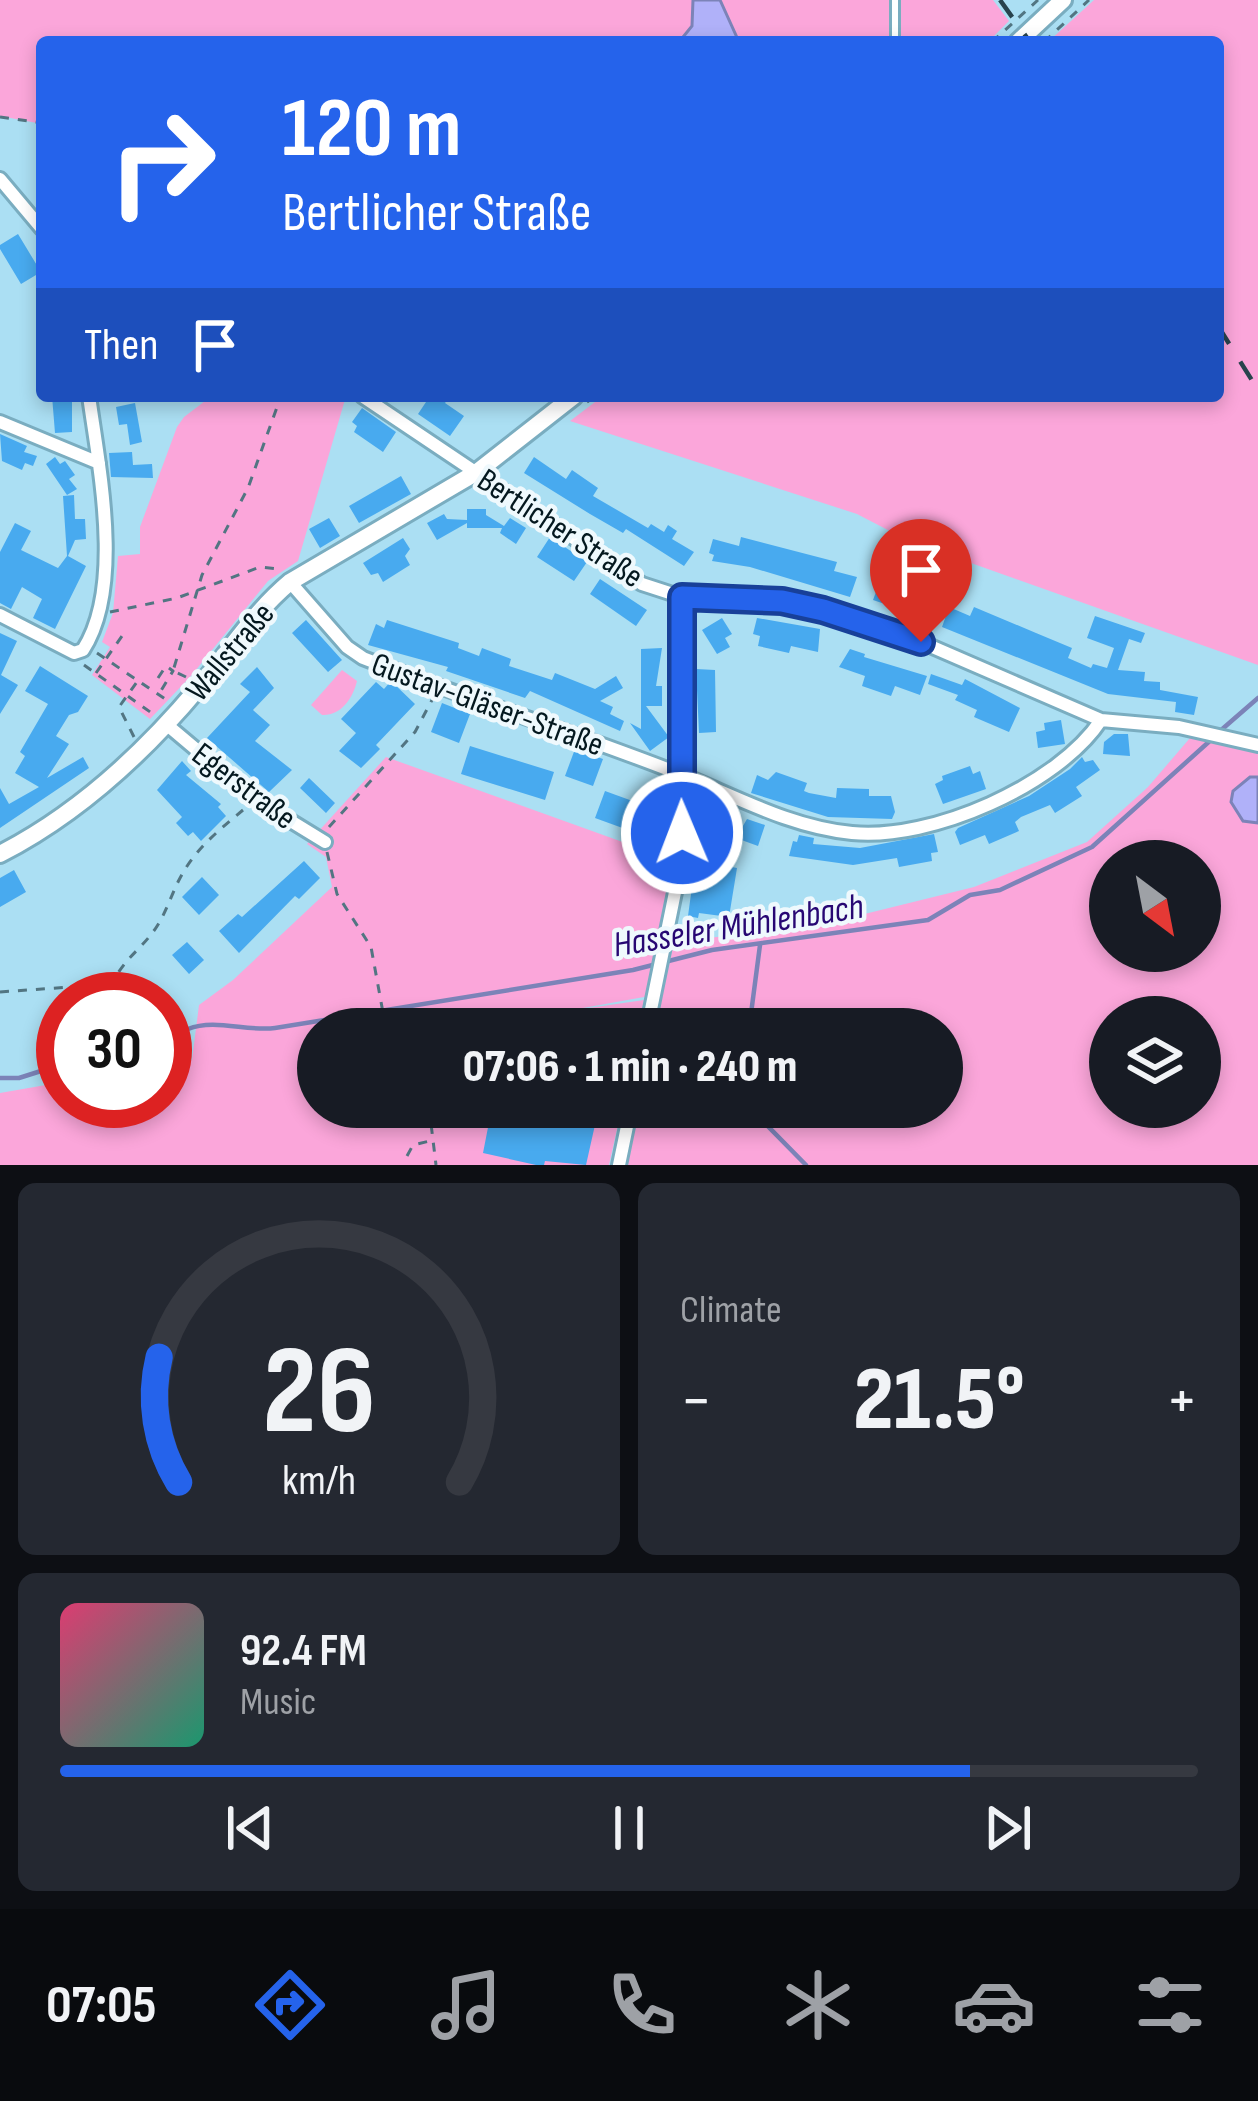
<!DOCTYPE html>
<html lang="en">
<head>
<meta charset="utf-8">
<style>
	body { margin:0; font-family:"Sofia Sans Condensed",sans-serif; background:#242831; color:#f1f3f6; height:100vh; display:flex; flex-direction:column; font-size:45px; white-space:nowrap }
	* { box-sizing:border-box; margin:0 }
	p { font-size:39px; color:#9ea1a6 }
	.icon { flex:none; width:66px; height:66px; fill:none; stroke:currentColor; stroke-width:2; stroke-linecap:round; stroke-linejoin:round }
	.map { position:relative; height:1165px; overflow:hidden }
	.side { display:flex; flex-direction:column; gap:18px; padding:18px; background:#0d0f14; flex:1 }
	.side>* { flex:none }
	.guide { position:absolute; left:36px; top:36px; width:1188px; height:366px; border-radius:12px; box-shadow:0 6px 18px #0003; background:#2563eb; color:#fff; overflow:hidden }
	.needle { width:78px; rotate:148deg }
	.tools { position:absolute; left:1089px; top:840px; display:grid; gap:24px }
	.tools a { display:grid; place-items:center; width:132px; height:132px; border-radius:50%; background:#171b24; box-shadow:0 6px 18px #0003; font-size:60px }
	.speed { position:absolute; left:36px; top:972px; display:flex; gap:24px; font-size:60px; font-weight:700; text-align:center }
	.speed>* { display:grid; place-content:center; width:156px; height:156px; border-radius:50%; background:#171b24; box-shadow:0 6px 18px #0003; line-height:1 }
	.speed .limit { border:18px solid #d22; background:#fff; color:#111 }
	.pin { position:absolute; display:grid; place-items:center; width:102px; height:102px; color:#fff; margin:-123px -51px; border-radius:50% 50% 50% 0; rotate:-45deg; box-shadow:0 0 12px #0007 }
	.pin .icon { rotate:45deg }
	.me { position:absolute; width:132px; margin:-66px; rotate:359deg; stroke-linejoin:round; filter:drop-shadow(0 0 9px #0008) }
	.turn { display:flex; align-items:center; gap:42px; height:252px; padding:0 48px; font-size:54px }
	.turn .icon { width:156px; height:156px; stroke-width:2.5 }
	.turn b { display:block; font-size:84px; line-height:102px }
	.then { display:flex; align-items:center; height:114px; padding:0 48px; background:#0003; gap:24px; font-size:45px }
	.big { font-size:90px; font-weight:800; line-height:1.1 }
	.side .tile { flex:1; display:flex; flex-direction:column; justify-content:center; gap:18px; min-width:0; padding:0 42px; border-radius:18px; background:#242831 }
	.side .dial { align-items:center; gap:0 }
	.dial svg { height:312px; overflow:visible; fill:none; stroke:#363941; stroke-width:7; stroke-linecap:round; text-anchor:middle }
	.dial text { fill:#f1f3f6; stroke:none }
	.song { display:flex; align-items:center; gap:36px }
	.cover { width:144px; height:144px; border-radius:18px; background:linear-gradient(135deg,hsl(340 70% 55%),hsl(160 70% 35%)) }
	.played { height:12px; border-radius:6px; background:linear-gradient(90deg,#2563eb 80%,#363941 80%) }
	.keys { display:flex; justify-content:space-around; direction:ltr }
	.heat { display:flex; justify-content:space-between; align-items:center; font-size:66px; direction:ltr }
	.side .tiles { flex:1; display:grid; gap:18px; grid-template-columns:1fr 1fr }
	.tile:last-child { grid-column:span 2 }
	.trip { position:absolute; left:297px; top:1008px; width:666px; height:120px; border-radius:60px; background:#171b24; box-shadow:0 6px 18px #0003; font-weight:800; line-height:120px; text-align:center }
	.tab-bar { display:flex; height:192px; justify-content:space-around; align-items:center; background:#090b0e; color:#9ea1a6 }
	.tab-bar .icon { width:84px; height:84px }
	.tab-bar .selected { color:#2563eb }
	.tab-bar b { font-size:54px; color:#f1f3f6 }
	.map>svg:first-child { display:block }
	.green { fill:#fba6da; fill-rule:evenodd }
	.water { fill:#b0b1f9; stroke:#7c83b8; stroke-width:3 }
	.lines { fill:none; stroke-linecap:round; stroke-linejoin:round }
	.stream { stroke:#7c83b8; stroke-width:4.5 }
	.building { fill:#48aaef }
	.service-casing { stroke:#7aadc0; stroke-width:12 }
	.minor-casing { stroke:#7aadc0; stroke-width:18 }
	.tertiary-casing { stroke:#7aadc0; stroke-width:22 }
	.path { stroke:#527582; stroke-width:3; stroke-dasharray:9 9; stroke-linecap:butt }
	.service { stroke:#fff; stroke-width:6 }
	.minor { stroke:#fff; stroke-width:12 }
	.tertiary { stroke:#fff; stroke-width:16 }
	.rail { stroke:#28434d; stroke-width:4.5; stroke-dasharray:21 21; stroke-linecap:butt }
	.route-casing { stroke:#184099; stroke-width:30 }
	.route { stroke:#2563eb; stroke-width:21 }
	.labels { text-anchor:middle; stroke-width:9; stroke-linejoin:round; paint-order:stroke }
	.street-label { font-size:33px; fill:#04181f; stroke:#eff9fd }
	.water-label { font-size:36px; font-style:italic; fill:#270773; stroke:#eff9fd }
</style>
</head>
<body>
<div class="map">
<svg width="1258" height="1165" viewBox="0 0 1258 1165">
	<rect width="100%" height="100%" fill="#abdff3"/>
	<path class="green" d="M0,0H993L1009,21L988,42H42V124L0,116Z
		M1094,0H1258V665L909,541L857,514L570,421L603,396H1218V42H1048Z
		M239,396H346L298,561L268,581L191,676L150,719L92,675L110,647L102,642L113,613L118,556L140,554V527L177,427L184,417L209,398L235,402Z
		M342,670L357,681C353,698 341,716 322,715L311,705Z
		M1196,731L1258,748V1165H625L638,1107H942V1029H655L674,942L820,925L974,887L1087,842L1148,787ZM1110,861H1200V951H1110ZM1110,1017H1200V1107H1110Z
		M386,757L681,863L655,995L561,1012L644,1000L638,1029H318V1107H622L609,1165H0V1093L63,1082V1101H165V1065L192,1060L199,1005L233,980L332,887L326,857L307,844Z"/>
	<path class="water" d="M693,0H720L739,42H679L692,26Z
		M1250,777H1258V823L1243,821L1231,802L1233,791Z"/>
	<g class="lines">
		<path class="stream" d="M1220,731L1258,698
			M749,1029L760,945
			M165,1047C172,1042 180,1032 188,1029C215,1018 247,1032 275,1028L633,970L712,950L928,920L970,895L1000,890L1092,847L1212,739
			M0,1078H19L63,1064
			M749,1107L806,1165"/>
	</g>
	<path class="building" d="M18,234L41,272L21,284L0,249V245Z
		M52,396H72V432L55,433Z
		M430,396H450L445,403L464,416L450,436L418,414Z
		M135,403L142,442L130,445L127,424L119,425L116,407Z
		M362,408L396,432L383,452L354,432L357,426L352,422Z
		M0,434L27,446L24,452L37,456L33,466L25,463L22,470L2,461Z
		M132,452L133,465L152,464L153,478L111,477L109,453Z
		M55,457L60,464L65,461L75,475L69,479L77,489L67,495L46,464Z
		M534,457L566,479L572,470L598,488L593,496L648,528L651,524L664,532L668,525L677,531L672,539L694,552L684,566L626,529L623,533L590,514L524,473Z
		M401,476L411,494L359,523L349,506Z
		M74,495L75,519H85L86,539L75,540L68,556L86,566L55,629L33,618L42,599L22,587L11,609L0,603V552L15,523L31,531L21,550L58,568L67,556L63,496Z
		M467,509H486V515L504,526L510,518L526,528L516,544L500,533L502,528H467V523L437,540L427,523L444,514L447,519L467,520Z
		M329,518L340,536L320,548L309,529Z
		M550,537L587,562L574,581L537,557Z
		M741,537L837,562L834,571L857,577L850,597L750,567L712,561L714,555L709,553L713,539L739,546Z
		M403,538L410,549L405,556L410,565L383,582L378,573L371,575L363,563Z
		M889,577L919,588L916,597L923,600L917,615L873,600L879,584L886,587Z
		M600,579L647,610L636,626L590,594Z
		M949,607L970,616L974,607L1036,633L1072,648L1068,658L1091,668L1093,664L1107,668L1114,648L1087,638L1095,616L1145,633L1141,643L1129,639L1118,670L1145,672L1144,681L1160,682V690L1198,697L1194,715L1175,712L1176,702L1108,694L942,627Z
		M722,618L732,634L725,638L730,647L717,654L702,630Z
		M757,618L820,629L818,652L791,646L789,653L758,646L760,636L753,634Z
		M306,620L342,660L328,672L292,633Z
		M387,620L459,643L458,648L479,656L482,648L511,659L509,666L552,680L555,673L595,689L616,676L623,688L600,701L613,707L610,714L624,721L620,731L530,691L525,698L446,671L448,667L368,645L376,624L384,628Z
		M0,633L17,641L1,675L18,685L0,714Z
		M662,648L656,686H662V706H646L669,737L650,751L630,723L641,729V649Z
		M850,649L865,654L864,657L927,676L920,695L895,686L891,696L862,686L865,676L839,667Z
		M40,666L88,696L78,712L69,715L56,736L69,744L47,778L83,757L89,768L0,828V788L9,804L39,787L15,773L25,756L20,752L48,704L25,691Z
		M257,667L274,688L253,710L270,725L255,741L292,770L269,792L207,738L250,692L240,684Z
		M696,669L715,670L716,732L699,733Z
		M931,674L962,685L965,679L1020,708L1009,732L974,717L977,710L955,700L958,695L928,684Z
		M391,681L415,704L376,745L380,749L361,768L339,751L356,733L341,719L376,682L384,689Z
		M442,703L470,714L459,743L431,732Z
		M1061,720L1065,744L1038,748L1036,732L1045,730L1044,723Z
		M1114,734H1128L1130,756L1103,754L1104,742Z
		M470,746L554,772L545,800L461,774Z
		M575,749L603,759L593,786L565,776Z
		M1082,757L1085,762L1093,760L1100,770L1076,787L1082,796L1055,813L1050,805L1021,817L1015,822L1019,831L989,844L985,835L960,845L955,832L958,828L1029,796L1070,769Z
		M182,761L191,771L186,775L221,804L218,807L226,816L201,841L193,832L188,836L176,823L182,817L157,790Z
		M970,766L973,774L980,771L986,789L943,804L935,784L943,780L942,776Z
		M776,772L807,783L804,791L809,793L836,798L837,788L869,789V796H891L895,812L892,819L828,817L751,793L757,775L768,780Z
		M309,778L335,803L326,813L300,788Z
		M605,791L660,811L650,838L595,818Z
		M706,801L722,807L717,828L692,817V808L702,811Z
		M747,819L765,825L758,846L736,838Z
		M934,834L938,852L931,853L932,861L899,867L897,858L853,865L789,856L793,841L797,842L799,835L814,838L813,844L860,848Z
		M304,861L320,878L299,899L295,896L239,953L219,931L238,914L242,917Z
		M726,866L737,868L729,917L699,913L698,918L688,916L694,872L724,876Z
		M14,870L26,892L0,907V878Z
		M202,877L219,895L199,915L182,897Z
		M187,942L204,960L189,974L172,955Z
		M492,1107H599L586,1165L545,1161L544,1165H536L483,1153Z"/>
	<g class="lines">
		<defs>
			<path id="service" d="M895,42V0"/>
			<path id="minor" d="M0,179L42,229
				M362,396L642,584L682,597L782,601L823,610L921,642L1101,720L1179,727L1258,745
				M0,422L99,463
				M290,582L347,647L363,658C468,699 575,733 680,774C737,797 790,827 852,833C931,841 1058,785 1101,720
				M0,615L74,653L83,650C124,587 99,468 89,396
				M166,724L255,799L325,842
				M647,1029L681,863L682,597
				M619,1165L631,1107"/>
			<path id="tertiary" d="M1018,42L1063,0
				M0,854C78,814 143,754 199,687C230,651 254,612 290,582L477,472L574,396"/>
		</defs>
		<use href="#service" class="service-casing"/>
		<use href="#minor" class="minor-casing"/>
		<use href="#tertiary" class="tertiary-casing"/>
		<path class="path" d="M992,42L1038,0
			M1044,42L1089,0
			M0,117L42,123
			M587,402L596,396
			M110,612L177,598L260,567L279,569
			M97,653L168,701
			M84,665L153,714
			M96,673L127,629
			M186,677L173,671L202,575L248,488L281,396
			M158,678L166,666L173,671L159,694
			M134,737L119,707L139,679
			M329,827L415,732L432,700
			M327,852L337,894L371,947L386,1029
			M0,992L112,984C124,959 138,952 153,932C165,916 170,898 179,880C194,850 218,831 243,810
			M386,1107L396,1123L421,1107
			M429,1107L436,1165
			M410,1116L412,1120L429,1108
			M407,1156L413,1145L434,1140"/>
		<use href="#service" class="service"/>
		<use href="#minor" class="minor"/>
		<use href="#tertiary" class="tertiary"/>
		<path class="rail" d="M1000,0L1030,42
			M1218,326L1258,390"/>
	</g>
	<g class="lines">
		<defs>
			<path id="route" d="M682,833V597L782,601L823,610L921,642"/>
		</defs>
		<use href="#route" class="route-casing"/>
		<use href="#route" class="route"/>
	</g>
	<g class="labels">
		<g class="street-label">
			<text transform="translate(561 527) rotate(33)" y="12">Bertlicher Straße</text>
			<text transform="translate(229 651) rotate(-50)" y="12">Wallstraße</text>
			<text transform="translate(488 703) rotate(20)" y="12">Gustav-Gläser-Straße</text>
			<text transform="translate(245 785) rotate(37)" y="12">Egerstraße</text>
		</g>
		<g class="water-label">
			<text transform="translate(738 924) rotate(-9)" y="13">Hasseler Mühlenbach</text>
		</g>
	</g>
</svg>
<div class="tools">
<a><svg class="needle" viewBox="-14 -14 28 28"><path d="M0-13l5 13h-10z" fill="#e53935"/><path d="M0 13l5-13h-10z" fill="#9ea1a6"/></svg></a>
<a><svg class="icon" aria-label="layers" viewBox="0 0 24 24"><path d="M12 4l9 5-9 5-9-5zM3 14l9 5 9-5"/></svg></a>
</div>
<div class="speed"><div class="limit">30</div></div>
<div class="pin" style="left:921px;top:642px;background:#d93025"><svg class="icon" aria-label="arrive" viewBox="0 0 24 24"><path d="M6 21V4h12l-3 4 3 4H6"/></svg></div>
<svg class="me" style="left:682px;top:833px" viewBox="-20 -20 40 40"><circle r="17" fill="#2563eb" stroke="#fff" stroke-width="3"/><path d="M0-11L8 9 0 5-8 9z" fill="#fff"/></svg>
<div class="trip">07:06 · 1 min · 240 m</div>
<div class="guide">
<div class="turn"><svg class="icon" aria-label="right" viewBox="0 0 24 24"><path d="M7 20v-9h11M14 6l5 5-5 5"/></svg><div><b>120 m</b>Bertlicher Straße</div></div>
<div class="then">Then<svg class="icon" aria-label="arrive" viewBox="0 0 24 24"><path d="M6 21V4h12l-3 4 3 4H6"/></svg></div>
</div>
</div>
<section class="side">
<div class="tiles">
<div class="tile dial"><svg viewBox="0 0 100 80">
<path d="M14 69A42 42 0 1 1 86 69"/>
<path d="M14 69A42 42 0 0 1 9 37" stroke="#2563eb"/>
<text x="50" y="56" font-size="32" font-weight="700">26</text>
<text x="50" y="72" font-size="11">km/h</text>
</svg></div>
<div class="tile"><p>Climate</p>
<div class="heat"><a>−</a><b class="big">21.5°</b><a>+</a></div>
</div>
<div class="tile">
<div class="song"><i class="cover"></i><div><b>92.4 FM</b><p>Music</p></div></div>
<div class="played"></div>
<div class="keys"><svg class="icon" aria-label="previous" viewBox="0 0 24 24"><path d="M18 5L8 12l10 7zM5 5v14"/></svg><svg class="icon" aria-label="pause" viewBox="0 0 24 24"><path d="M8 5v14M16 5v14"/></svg><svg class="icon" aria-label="next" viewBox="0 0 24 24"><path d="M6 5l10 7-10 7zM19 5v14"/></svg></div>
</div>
</div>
</section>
<nav class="tab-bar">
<b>07:05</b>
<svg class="icon selected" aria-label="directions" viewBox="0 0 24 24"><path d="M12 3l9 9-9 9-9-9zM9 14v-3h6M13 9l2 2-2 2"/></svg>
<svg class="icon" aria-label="music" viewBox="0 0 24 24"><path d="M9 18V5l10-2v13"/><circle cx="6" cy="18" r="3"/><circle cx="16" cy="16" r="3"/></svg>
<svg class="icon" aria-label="phone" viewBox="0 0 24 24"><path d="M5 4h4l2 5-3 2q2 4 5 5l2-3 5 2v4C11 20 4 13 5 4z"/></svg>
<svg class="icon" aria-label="climate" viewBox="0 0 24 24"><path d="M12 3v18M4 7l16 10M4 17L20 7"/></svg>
<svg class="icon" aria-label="car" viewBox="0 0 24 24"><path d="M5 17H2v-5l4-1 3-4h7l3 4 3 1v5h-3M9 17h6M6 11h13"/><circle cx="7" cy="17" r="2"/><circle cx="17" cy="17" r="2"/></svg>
<svg class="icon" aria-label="filters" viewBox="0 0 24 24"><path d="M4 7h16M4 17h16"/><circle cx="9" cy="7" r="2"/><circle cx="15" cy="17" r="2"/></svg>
</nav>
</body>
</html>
